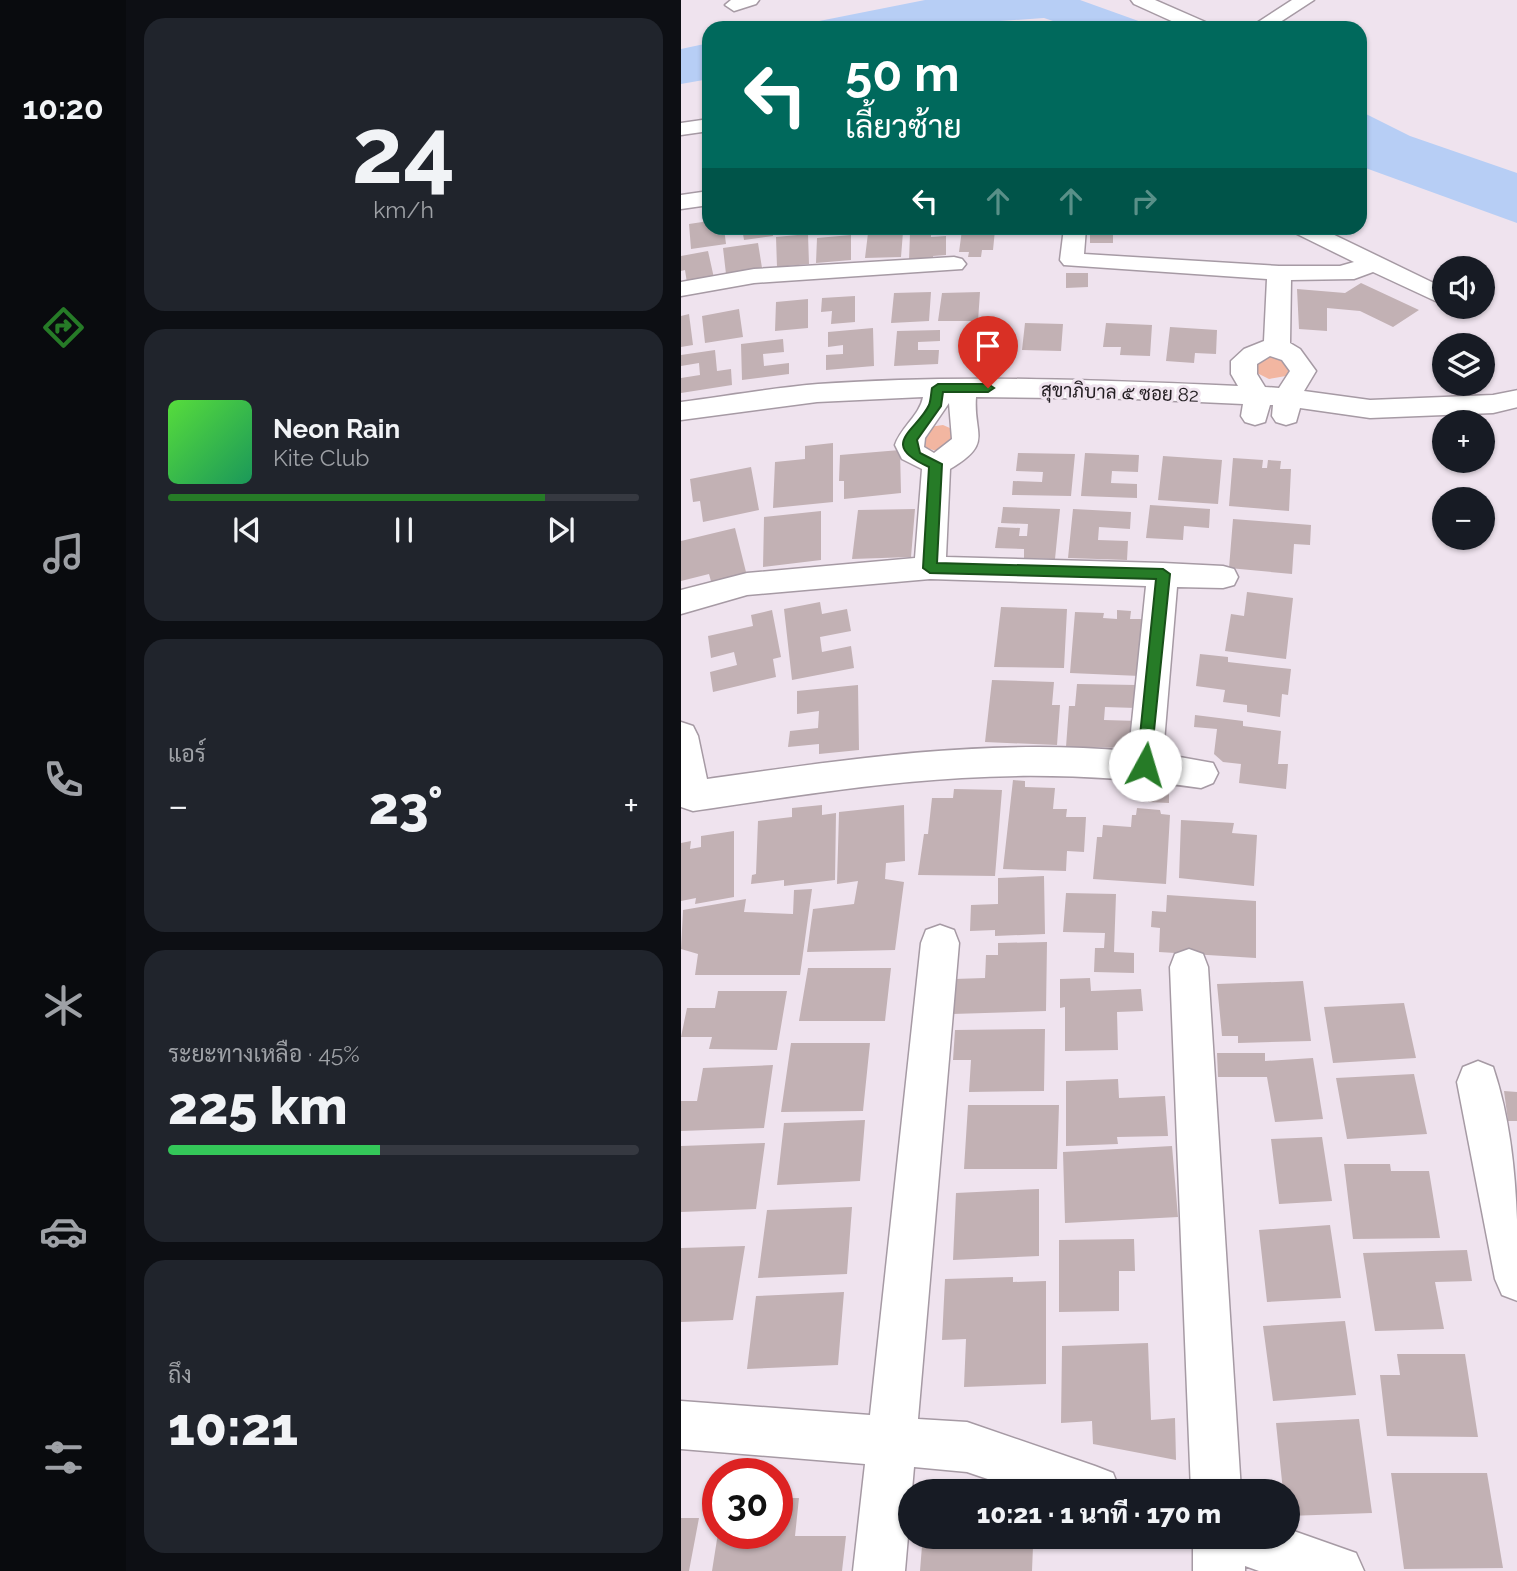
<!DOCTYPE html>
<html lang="th">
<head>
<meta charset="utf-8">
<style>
	body { margin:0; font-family:Raleway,Sarabun,sans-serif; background:#20242c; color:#f1f3f6; height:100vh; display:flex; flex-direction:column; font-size:26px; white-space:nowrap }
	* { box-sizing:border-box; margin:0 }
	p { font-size:23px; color:#9ea1a6 }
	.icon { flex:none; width:38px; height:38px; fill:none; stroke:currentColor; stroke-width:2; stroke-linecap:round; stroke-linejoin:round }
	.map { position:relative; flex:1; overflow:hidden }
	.drawer { display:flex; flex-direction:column; gap:18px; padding:18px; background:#0d0f14; width:555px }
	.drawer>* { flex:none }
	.top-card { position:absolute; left:21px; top:21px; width:665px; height:214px; border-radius:21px; box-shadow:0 2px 5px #0004; background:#00695c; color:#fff; overflow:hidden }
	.controls { position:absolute; left:751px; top:256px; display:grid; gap:14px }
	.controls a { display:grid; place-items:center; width:63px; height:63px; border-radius:50%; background:#171b24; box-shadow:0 2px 5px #0004; font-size:35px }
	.speed { position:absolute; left:21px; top:1458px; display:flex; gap:14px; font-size:35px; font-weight:700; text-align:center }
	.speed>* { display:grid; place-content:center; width:91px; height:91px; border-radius:50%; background:#171b24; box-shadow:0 2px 5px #0004; line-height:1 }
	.speed .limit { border:10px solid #d22; background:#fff; color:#111 }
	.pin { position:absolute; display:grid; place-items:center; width:60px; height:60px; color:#fff; margin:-72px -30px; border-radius:50% 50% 50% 0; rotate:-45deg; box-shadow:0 0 7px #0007 }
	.pin .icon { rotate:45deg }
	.me { position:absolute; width:77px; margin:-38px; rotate:6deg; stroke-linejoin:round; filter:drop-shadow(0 0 5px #0008) }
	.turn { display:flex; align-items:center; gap:24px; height:147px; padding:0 28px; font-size:32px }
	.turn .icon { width:91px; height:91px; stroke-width:2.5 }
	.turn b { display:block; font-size:49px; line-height:60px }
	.lanes { display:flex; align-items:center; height:66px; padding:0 28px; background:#0003; justify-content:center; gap:35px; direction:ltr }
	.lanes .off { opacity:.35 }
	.big { font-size:52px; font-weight:800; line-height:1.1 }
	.drawer .tile { flex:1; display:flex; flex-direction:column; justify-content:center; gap:10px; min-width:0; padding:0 24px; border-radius:21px; background:#20242c }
	.drawer .dial { align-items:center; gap:0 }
	.dial b { font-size:91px; line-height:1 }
	.song { display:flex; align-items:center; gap:21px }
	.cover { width:84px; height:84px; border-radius:10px; background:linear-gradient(135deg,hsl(110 70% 55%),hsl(150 70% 35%)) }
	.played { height:7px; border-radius:4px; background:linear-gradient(90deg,#267b27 80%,#363941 80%) }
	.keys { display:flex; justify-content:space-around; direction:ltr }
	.heat { display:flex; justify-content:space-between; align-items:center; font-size:38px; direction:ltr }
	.charge { height:10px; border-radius:5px; background:linear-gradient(90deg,#34c759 45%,#363941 0) }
	.trip { position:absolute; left:217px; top:1479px; width:402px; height:70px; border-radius:35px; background:#171b24; box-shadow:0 2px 5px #0004; font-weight:800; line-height:70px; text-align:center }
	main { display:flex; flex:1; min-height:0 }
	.menu { display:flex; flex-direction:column; width:126px; justify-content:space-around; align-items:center; background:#090b0e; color:#9ea1a6 }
	.menu .icon { width:49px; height:49px }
	.menu .on { color:#267b27 }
	.menu b { font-size:32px; color:#f1f3f6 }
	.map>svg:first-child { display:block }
	.green { fill:#f2b6a1 }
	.water { fill:#b7cef5 }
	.building { fill:#c2b1b4 }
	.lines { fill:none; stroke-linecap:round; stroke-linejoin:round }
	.street-casing { stroke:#a69aa4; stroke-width:3 }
	.street { fill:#fff; fill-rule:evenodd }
	.route { fill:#267b27; stroke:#195019; stroke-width:2 }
	.labels { text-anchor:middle; stroke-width:6; stroke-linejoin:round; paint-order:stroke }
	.far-street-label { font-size:19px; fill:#211c20; stroke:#efe3ee }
</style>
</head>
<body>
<main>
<nav class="menu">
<b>10:20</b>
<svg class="icon on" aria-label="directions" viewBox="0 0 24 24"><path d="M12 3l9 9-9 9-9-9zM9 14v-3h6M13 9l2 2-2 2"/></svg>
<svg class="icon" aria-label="music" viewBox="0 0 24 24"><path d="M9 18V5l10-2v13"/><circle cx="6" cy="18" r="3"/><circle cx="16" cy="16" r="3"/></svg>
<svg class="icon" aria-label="phone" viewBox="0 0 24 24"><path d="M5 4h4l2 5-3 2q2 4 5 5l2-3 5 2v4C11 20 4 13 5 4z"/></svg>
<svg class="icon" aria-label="climate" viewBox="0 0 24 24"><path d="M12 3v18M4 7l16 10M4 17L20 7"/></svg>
<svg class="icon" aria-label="car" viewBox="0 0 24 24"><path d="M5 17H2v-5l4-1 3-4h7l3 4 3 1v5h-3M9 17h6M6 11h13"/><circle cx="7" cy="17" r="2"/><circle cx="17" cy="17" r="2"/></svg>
<svg class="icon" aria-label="filters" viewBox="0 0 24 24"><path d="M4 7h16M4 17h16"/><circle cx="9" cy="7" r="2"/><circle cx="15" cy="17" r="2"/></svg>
</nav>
<section class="drawer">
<div class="tile dial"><b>24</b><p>km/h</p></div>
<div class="tile">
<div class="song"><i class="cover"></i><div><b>Neon Rain</b><p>Kite Club</p></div></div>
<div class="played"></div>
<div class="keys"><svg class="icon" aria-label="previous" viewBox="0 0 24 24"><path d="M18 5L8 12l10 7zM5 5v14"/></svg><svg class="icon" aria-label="pause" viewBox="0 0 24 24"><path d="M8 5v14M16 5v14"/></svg><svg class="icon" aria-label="next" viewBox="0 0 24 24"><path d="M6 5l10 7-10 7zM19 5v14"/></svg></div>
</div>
<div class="tile"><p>แอร์</p>
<div class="heat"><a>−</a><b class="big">23°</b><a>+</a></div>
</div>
<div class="tile"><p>ระยะทางเหลือ · 45%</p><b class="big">225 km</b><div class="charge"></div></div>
<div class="tile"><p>ถึง</p><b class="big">10:21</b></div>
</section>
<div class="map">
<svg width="837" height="1571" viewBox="0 0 837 1571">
	<rect width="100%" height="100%" fill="#efe3ee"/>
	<path class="green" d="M590,355L603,358L610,370L605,376L588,379L574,372V360Z
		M262,425L278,432L259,452L242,447L239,435L248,427Z"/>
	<path class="water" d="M244,0H399L477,28H393L363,18L319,21L284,28H103Z
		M28,43V79L0,84V49Z
		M679,111L729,136L836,173V223L679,166Z"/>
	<path class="building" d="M28,221V228H43L45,244L10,249L8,224Z
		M61,228H91L92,236L63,240Z
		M103,228H134L135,231L103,234Z
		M281,230H314L312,250H301L300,257H287L288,252H278Z
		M222,232L220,257L184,258L187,233Z
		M250,232V237L265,236V255L252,256V260L228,261L229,233Z
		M409,233H432V243H409Z
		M127,234L128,264L96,267L95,237Z
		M170,235V260L135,263L136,238Z
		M77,243L82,274H45L42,248Z
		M27,251L33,278L6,283L4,270L0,271V256Z
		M385,273H407V287L385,288Z
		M680,283L738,310L712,327L679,311L646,308V331L618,329L616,289L664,293Z
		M250,292L248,321L210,323L213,293Z
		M299,292L297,321H257L261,293Z
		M174,296V322L150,324L151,311L140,312L141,298Z
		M127,299V328L94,331L95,302Z
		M58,309L62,337L24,343L21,316Z
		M8,314L12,345L0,347V316Z
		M344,323L382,324L380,351L341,350Z
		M425,323L471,325L469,356L439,355L440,347H422Z
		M305,324L322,325V329L327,330L323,352L307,351L306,355L283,354L289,329L304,330Z
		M489,327L536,330L535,354L514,353L513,363L485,361Z
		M192,328L193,366L145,370V355L162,354V345L147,347V332Z
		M259,330V341L237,342V350H258L257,364L213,366L216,331Z
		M102,339L103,352L82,354L83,366L108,363V374L61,380L60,344Z
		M34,350L36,371L50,369L51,385L0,393V378L19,375L18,363L0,366V355Z
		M152,443V502L92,508L94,462L124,459V446Z
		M219,450L220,493L163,499V481H158L159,455Z
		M337,453L394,454L390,496L331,495L332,481L361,482L362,472L335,471Z
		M404,453L458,455L457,472L431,471L430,483L456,484V498L400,496Z
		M482,456L541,460L537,504L477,500Z
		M552,458L582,460L581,468H586L587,460L600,461L599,469H610L608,511L548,506Z
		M70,467L78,510L22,522L19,501L12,502L9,479Z
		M469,505L529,509L528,528L503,526L502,540L465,538Z
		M322,507L379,509L374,559L343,558V549L314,548L317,527L339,528L338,536H346L347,524L320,523Z
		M234,509L230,557L171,559L177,510Z
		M392,509L450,512L449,529L418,527L417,540L447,541L446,560L387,558Z
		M140,511V560L82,567L83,517Z
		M552,519L630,525L629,545L613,544L611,574L548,568Z
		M54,528L66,576L31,585L28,574L0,581V541Z
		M566,592L612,598L605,659L544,651L550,614L563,616Z
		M139,602L141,614L166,609L170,631L139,637L141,652L170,646L173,668L111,680L103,609Z
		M320,607L386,609L383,668L313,667Z
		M91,610L100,657L92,659L95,677L32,692L29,672L56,665L53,652L30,658L27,636L72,626L70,615Z
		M436,610L450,611L449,619H461L459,676L389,673L394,612L423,613L422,618L436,619Z
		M519,654L547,657V662L610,669L607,695L601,694L599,717L566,712V705L542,702L544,690L515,686Z
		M311,680L373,682L371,705H379L376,745L304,742Z
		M396,684L456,685L455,708L424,707L423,720L457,721V748L385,747L388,706H394Z
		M177,685L178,750L138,754V744L107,747L109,731L137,728L138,711L116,714V691Z
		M514,715L562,721V726L600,731L597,764H607L605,789L558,783L560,764L542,762L533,754L536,729L513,727Z
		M332,780L344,781V787L374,788L372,809H386L385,817H405L403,852L386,851L385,871L322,869Z
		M273,789L321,790L314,876L237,875L243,834H247L251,798H272Z
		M468,789L488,790V803L467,802Z
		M141,805V815L155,813L154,880L103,886V880L70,884L71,875L75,874L77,821L111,817V808Z
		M223,805L224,861L205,863L204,879L223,882L214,950L126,952L132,909L173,904L177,881L156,884L158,812Z
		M456,808L479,810L480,814L489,815L485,884L412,879L416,837H421L422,825L450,827L451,815H455Z
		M500,820L553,823L551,833L576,835L573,886L498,878Z
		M53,831V897L14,904L15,898L0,901V843L10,841L9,849L20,847V836Z
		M363,876L364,934L314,936V930L289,931L290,905L317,904V878Z
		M131,889L119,975H14L17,954L0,949L2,910L65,899L63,912L112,914L113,890Z
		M385,893L435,894L433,952L453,953V973L413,972L414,948H423L424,933L382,932Z
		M486,895L575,901V958L478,952L479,928L470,927L471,911L485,912Z
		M366,942L365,1011L271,1014L273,979L304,978L305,955H317V943Z
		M127,968H210L204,1021H118Z
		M409,978L410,991L460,989L462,1011L436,1012L437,1050L384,1051V1007L379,1008V979Z
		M622,981L630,1041L557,1043V1036H541L536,984Z
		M37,991H106L96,1050L28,1049L31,1037H0L6,1008H34Z
		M723,1003L735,1058L652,1063L643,1007Z
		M364,1029L363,1091L288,1092L290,1060H272L274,1030Z
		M110,1043H189L182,1111L100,1112Z
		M536,1053H584V1061L632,1058L642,1119L594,1122L586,1077H537Z
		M92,1065L83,1128L0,1131V1101H16L22,1068Z
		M733,1074L746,1134L666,1139L655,1078Z
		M437,1079L438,1098L484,1096L487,1136L436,1137L437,1144L385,1146V1081Z
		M823,1091L837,1092V1121H827Z
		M287,1105H378L376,1169H283Z
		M184,1120L179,1181L96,1185L103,1123Z
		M641,1137L651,1201L598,1204L590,1139Z
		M84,1143L75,1209L0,1212V1146Z
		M491,1146L497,1217L384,1223L382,1152Z
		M663,1164H709L710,1171H748L759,1238L672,1239Z
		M358,1189V1256L272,1260L275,1193Z
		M171,1207L166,1274L77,1278L86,1210Z
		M649,1225L660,1298L586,1302L578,1230Z
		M453,1239L454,1271H438V1311L378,1312V1240Z
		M64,1246L52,1320L0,1322V1248Z
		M786,1250L791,1281L754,1282L763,1329L694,1331L682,1253Z
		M332,1277V1282L365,1281V1384L283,1387L285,1339L261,1340L264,1279Z
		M163,1292L157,1365L66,1369L75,1296Z
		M664,1321L675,1395L592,1401L582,1326Z
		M467,1343L470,1420L494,1418L495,1460L412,1444L411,1421L380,1423L381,1346Z
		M716,1354H784L797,1437L706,1436L699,1375H719Z
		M678,1419L691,1513L607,1516V1491H602L595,1423Z
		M710,1473H806L822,1568L723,1569Z
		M96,1498H118L114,1536H165L161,1571H31L37,1533H96Z
		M0,1518H18L8,1571H0Z
		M241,1546H352L351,1571H239Z"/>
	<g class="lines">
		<defs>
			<path id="street" d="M78,0L75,4L53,11L44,5L50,0Z
				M450,0H474L529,24L531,28H506L453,4Z
				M611,0H633L590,28H568Z
				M28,119V131L0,135V123Z
				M28,191V205L0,209V195Z
				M383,228H405L403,254L598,266H659L673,262L614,233L610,228H639L763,288V305L692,272L673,279L610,280L609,343L619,349L635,371L623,391L689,400L812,395L837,390V407L812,413L689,418L619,408L615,422L605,425L595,422L591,416L592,405H589L584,422L574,425L564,422L560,416L562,404L453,399L295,397C292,435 313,443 269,469L265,557L482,563L542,566L553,569L557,577L553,585L542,588L496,587L482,754L532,763L537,773L532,783L520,788C441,777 361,773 281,778C191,783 101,798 12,811L0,807V722L12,726L17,736L26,779C166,759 306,738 448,751L465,586L249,579L66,595L0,614V590L66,573L234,558L241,469L221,459L214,445C220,427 239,415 242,397L136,402L0,420V402C45,396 91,388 137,384C276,374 417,380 557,386L550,374V361L563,349L583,341L586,279L383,265L379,260ZM589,356L601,360L609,371L598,388L584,387L576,374V364ZM268,403L271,439L253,453L243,447L244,438Z
				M273,257L281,259L285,264L281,269L73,283L0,296V282L73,269Z
				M259,925L273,930L278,943L237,1419L286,1422L414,1466L432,1473L439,1491H342L286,1472L233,1467L224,1571H172L184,1464L0,1449V1401L189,1415L240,943L245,930Z
				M508,949L522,954L527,967L560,1491H510L489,967L494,954Z
				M797,1061L812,1067C837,1141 837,1223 837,1301L821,1295L814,1279L776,1082L782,1067Z
				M607,1529L675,1553L683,1571H578L564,1566V1571H512V1536H607Z"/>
		</defs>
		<use href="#street" class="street-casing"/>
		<use href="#street" class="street"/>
	</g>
	<path class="route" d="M257,384H307L313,388L307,392H262L260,406L236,440L239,453L261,464L256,563L482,569L489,574L469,770H458L456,765L475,579L249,573L242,568L248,467C196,444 236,431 248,405C250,400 250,393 251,388Z"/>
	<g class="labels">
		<g class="far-street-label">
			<text transform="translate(439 392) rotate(2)" y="7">สุขาภิบาล ๕ ซอย 82</text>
		</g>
	</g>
</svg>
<div class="controls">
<a><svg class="icon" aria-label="sound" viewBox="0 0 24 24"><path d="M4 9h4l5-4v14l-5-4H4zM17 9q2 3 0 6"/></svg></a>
<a><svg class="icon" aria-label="layers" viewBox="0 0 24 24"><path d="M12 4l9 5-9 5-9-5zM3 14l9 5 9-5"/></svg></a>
<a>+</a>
<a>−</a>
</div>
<div class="speed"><div class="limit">30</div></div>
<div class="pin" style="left:307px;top:388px;background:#d93025"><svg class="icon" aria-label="arrive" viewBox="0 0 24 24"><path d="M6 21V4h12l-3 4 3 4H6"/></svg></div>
<svg class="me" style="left:464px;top:765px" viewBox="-20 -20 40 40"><circle r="19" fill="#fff"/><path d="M0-13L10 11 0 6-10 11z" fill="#267b27"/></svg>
<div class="trip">10:21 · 1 นาที · 170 m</div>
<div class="top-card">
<div class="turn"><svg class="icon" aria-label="left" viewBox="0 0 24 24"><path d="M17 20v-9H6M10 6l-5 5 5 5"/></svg><div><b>50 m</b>เลี้ยวซ้าย</div></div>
<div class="lanes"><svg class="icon" aria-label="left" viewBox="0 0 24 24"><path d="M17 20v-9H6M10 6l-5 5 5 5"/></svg><svg class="icon off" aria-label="ahead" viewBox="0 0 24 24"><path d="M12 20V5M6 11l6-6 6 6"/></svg><svg class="icon off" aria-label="ahead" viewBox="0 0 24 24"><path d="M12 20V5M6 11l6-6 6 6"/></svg><svg class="icon off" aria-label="right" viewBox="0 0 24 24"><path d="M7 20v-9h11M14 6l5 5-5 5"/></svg></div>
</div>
</div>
</main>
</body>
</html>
